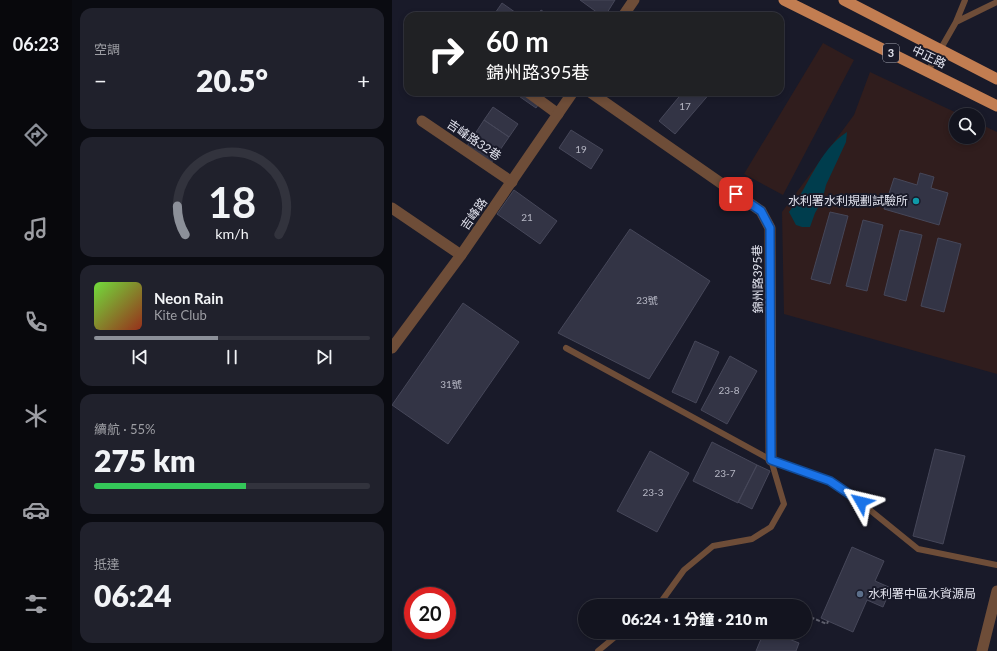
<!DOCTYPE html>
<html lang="zh-TW">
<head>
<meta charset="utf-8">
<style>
	body { margin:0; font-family:Lato,"Noto Sans TC",sans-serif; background:#20212c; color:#f1f3f6; height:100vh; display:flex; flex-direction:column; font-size:15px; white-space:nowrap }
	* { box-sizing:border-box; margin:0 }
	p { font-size:13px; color:#9d9ea4 }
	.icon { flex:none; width:22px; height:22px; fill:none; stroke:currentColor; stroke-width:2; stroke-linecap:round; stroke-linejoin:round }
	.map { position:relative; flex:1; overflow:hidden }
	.drawer { display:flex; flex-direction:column; gap:8px; padding:8px; background:#0a0b11; width:320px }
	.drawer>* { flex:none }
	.banner { position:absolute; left:12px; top:12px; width:380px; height:84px; border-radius:12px; box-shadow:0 2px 6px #0003,0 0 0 1px #32333d; background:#202124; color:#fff; overflow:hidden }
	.fabs { position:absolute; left:557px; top:108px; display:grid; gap:8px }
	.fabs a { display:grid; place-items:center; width:36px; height:36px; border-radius:50%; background:#13141f; box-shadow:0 2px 6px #0003,0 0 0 1px #32333d; font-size:20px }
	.speed { position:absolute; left:12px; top:587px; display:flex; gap:8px; font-size:20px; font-weight:700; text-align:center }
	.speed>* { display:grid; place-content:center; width:52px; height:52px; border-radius:50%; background:#13141f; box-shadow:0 2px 6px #0003,0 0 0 1px #32333d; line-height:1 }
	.speed .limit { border:6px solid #d22; background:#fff; color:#111 }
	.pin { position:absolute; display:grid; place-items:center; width:34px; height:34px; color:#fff; margin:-17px; border-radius:8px; box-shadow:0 2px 6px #0006 }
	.me { position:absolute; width:44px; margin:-22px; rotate:307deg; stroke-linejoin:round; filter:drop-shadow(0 0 3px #0008) }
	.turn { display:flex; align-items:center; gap:14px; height:84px; padding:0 16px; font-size:18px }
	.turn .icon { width:52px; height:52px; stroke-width:2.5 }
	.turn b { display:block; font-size:28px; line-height:34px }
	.big { font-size:30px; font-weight:800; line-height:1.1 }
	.drawer .widget { flex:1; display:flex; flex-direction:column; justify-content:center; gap:6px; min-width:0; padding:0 14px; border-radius:12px; background:#20212c }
	.drawer .dial { align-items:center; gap:0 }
	.dial svg { height:104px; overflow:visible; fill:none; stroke:#32333d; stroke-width:7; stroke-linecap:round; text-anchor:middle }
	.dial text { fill:#f1f3f6; stroke:none }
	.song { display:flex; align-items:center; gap:12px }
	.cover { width:48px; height:48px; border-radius:6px; background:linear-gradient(135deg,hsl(100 70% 55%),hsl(10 70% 35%)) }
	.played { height:4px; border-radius:2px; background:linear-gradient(90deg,#8c9099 45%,#32333d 45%) }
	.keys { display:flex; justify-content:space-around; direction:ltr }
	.heat { display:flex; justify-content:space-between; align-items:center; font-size:22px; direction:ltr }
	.charge { height:6px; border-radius:3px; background:linear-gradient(90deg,#34c759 55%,#32333d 0) }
	.trip { position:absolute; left:186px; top:599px; width:234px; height:40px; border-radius:20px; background:#13141f; box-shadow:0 2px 6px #0003,0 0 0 1px #32333d; font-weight:800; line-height:40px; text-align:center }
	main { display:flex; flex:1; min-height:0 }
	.tab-bar { display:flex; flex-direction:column; width:72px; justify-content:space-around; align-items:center; background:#08080c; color:#9d9ea4 }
	.tab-bar .icon { width:28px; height:28px }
	.tab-bar .active { color:#8c9099 }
	.tab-bar b { font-size:18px; color:#f1f3f6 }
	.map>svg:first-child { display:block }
	.industrial { fill:#301d1d }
	.water { fill:#003d4d }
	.building { fill:#333445; stroke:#464759 }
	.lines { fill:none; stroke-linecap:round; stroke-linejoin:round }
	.path { stroke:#5d5e6b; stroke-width:2; stroke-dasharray:4 2; stroke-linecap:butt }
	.service { stroke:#6e4d38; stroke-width:6 }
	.minor { stroke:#6e4d38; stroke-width:11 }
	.tertiary { stroke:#6e4d38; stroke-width:11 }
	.primary { stroke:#c27d51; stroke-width:11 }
	.route-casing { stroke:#114b97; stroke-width:10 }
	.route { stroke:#1a73e8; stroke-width:7 }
	.culture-dot { fill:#0f9aa8; stroke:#191a29; stroke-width:1.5 }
	.service-dot { fill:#5c6f8a; stroke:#191a29; stroke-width:1.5 }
	.labels { text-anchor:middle; stroke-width:4; stroke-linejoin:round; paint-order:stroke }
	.number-label { font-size:10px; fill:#b6b7c4 }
	.shield { fill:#191a29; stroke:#a6a7b3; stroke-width:1 }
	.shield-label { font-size:11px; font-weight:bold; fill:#e2e3ee }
	.street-label { font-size:12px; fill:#e2e3ee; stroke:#191a29 }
	.poi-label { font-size:12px; fill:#e2e3ee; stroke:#191a29; text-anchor:end }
</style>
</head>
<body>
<main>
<nav class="tab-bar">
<b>06:23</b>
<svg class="icon active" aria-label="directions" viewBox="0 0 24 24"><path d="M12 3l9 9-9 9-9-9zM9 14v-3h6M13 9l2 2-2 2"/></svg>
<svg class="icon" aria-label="music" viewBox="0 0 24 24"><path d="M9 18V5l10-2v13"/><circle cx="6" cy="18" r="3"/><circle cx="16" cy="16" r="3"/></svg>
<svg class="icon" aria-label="phone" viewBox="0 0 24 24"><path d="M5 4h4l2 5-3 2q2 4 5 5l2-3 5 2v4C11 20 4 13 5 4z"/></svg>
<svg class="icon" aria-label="climate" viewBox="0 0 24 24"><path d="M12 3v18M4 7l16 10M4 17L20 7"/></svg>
<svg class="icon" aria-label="car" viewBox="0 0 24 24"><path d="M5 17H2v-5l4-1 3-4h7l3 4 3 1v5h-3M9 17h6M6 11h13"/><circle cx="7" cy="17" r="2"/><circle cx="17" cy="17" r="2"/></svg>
<svg class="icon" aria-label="filters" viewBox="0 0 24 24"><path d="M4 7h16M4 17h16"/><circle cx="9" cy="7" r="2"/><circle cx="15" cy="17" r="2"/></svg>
</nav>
<section class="drawer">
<div class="widget"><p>空調</p>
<div class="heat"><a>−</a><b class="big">20.5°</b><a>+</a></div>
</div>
<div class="widget dial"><svg viewBox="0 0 100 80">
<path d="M14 69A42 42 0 1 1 86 69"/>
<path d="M14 69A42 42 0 0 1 8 47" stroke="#8c9099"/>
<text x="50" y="56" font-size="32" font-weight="700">18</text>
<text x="50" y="72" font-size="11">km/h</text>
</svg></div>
<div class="widget">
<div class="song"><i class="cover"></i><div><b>Neon Rain</b><p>Kite Club</p></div></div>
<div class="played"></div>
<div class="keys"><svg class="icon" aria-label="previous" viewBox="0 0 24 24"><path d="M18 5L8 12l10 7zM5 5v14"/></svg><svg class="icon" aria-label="pause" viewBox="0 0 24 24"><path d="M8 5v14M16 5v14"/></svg><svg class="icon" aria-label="next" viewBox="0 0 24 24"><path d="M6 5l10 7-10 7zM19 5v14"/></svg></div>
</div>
<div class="widget"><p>續航 · 55%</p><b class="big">275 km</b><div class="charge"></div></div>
<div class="widget"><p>抵達</p><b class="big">06:24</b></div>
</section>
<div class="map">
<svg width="605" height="651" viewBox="0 0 605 651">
	<rect width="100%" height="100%" fill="#191a29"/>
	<path class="industrial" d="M431,43L462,60L391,195L352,174Z
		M478,72L569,115H564V137H586V123L605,132V374L392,314L390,212L462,115Z"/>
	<path class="water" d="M455,132L454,142L434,185L430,201L423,213L418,227H410L404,225L397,212C417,186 426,151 455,132Z"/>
	<path class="building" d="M188,0H223L213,16H210Z
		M110,3L127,15L126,16H101Z
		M149,10L158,16H145Z
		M121,92H155L144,108Z
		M291,92H319L283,134L267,121Z
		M101,107L126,124L117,137L92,120Z
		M92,120L117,137L99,163L75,146Z
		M179,130L211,150L199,169L167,148Z
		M528,173L542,177L539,188L556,193L547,225L492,209L502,178L525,185Z
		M122,190L165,221L148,244L105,214Z
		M438,212L456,216L438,284L419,279Z
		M471,220L491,225L475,291L454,286Z
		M238,229L318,281L257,379L166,333Z
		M508,230L530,235L514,301L492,295Z
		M546,238L569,244L552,312L529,306Z
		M71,303L127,342L56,444L0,405Z
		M303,341L327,352L304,403L280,392Z
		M338,356L365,371L335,424L309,410Z
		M320,442L365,465L346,503L301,481Z
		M543,449L573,456L551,544L521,536Z
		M258,451L297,473L265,532L225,511Z
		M365,465L378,471L360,509L346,502Z
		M460,547L492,561L483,581L499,588L491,607L475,600L461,632L429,618Z
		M372,632H394L392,637L407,643L404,651H364Z"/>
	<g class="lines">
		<path class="path" d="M413,615L435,624L436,621"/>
		<path class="service" d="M564,22L573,0
			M536,71L564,22L605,2
			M174,348L379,460L392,504L379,527L360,539L321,546L292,570L266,606
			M379,460L438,481L452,489L526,549L605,565
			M206,651L229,632"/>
		<path class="minor" d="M136,92L166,114
			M198,92L369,211L378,228L379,460
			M30,121L120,182
			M0,208L69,255
			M590,651L605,591"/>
		<path class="tertiary" d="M231,16L242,0
			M0,348L69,255L181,92"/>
		<path class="primary" d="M392,0L605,106
			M452,0L605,79"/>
	</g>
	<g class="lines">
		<defs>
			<path id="route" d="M344,194L369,211L378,228L379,460L438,481L469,502"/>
		</defs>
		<use href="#route" class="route-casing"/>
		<use href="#route" class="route"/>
	</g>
	<circle class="culture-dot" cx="524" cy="201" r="4"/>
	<circle class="service-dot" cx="468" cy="594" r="4"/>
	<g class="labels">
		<g class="number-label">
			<text x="293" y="110">17</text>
			<text x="189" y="153">19</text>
			<text x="135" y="221">21</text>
			<text x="255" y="304">23號</text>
			<text x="59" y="388">31號</text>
			<text x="337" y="394">23-8</text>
			<text x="333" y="477">23-7</text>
			<text x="261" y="496">23-3</text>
		</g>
		<rect class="shield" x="491" y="44" width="16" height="18" rx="3"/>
		<g class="shield-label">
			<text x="499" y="57">3</text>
		</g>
		<g class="street-label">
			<text transform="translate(537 57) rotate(26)" y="4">中正路</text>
			<text transform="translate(82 140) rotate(34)" y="4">吉峰路32巷</text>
			<text transform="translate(82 214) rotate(-55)" y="4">吉峰路</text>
			<text transform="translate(366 279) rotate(-91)" y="4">錦州路395巷</text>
		</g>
		<g class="poi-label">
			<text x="516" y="205">水利署水利規劃試驗所</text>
			<text x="476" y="598" text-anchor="start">水利署中區水資源局</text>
		</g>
	</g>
</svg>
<div class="fabs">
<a><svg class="icon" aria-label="search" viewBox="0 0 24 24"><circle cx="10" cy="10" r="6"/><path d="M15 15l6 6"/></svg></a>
</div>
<div class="speed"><div class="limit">20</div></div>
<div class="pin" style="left:344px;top:194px;background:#d93025"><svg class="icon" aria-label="arrive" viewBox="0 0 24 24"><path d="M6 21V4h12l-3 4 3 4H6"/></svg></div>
<svg class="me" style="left:469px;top:502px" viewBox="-20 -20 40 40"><path d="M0-17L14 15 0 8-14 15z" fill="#1a73e8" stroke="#fff" stroke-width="4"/></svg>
<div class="trip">06:24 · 1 分鐘 · 210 m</div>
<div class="banner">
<div class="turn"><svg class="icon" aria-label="right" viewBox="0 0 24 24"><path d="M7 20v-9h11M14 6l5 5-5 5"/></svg><div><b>60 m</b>錦州路395巷</div></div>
</div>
</div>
</main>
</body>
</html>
